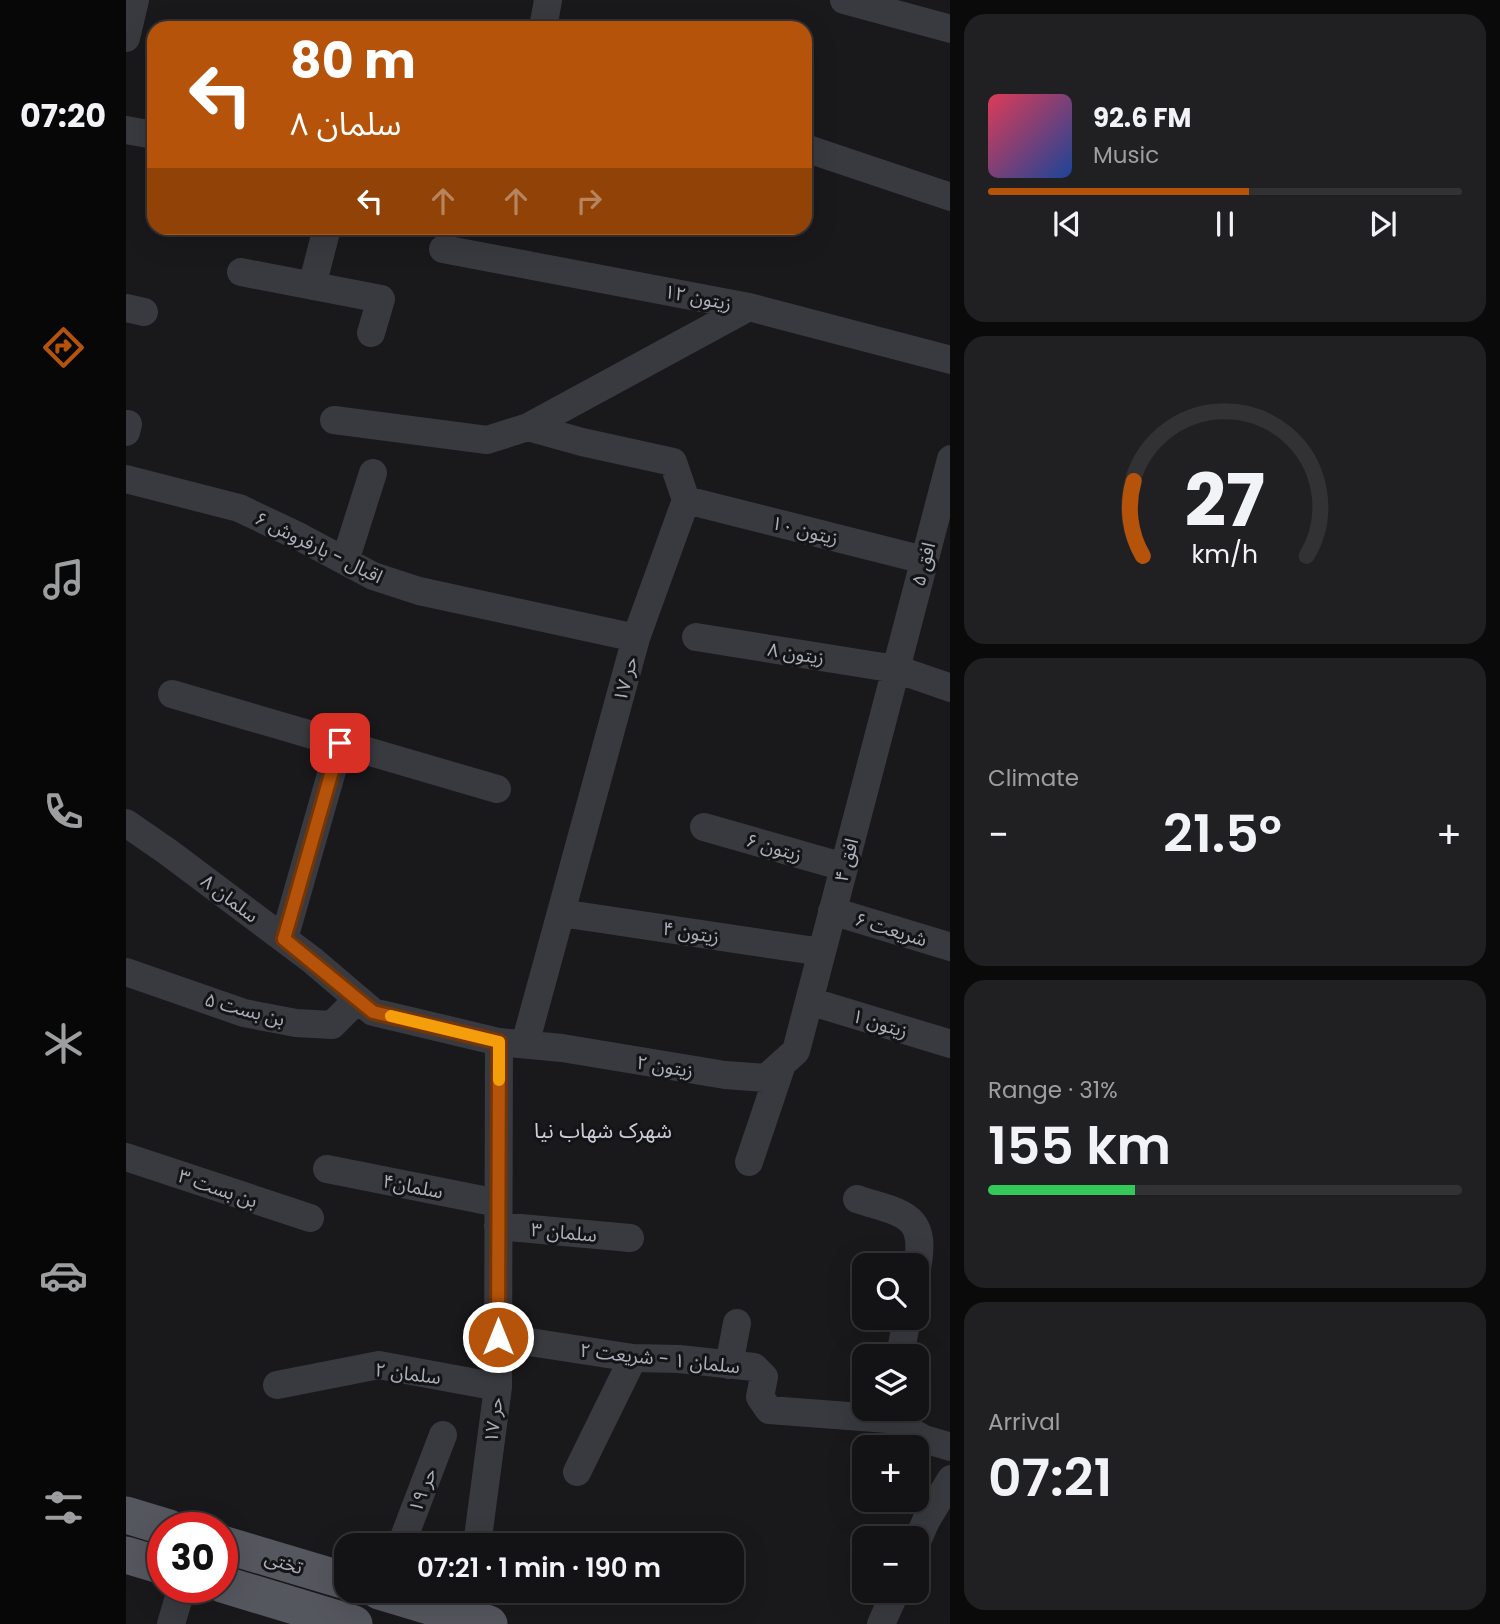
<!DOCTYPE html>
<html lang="en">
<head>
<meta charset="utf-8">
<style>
	body { margin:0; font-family:Poppins,"Noto Sans Arabic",sans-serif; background:#202022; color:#f1f3f6; height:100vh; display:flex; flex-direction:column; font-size:26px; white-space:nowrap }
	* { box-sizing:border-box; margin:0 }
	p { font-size:23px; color:#9d9ea0 }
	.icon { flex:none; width:38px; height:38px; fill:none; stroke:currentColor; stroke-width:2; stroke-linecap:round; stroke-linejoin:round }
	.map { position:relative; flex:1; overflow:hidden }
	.drawer { display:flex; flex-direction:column; gap:14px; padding:14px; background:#0a0a0b; width:550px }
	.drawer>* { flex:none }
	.hud { position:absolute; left:21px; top:21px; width:665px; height:214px; border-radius:21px; box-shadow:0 7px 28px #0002,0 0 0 2px #323234; background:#b45309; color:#fff; overflow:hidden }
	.fabs { position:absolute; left:726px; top:1253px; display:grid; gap:14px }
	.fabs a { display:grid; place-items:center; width:77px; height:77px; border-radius:14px; background:#131214; box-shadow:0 7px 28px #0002,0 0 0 2px #323234; font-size:35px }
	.speed { position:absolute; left:21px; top:1512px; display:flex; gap:14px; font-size:35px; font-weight:700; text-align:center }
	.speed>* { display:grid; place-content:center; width:91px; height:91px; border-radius:50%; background:#131214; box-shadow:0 7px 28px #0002,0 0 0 2px #323234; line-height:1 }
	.speed .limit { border:10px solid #d22; background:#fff; color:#111 }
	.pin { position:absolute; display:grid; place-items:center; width:60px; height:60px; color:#fff; margin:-30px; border-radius:14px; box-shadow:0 4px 10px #0006 }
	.me { position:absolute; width:77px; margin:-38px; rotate:0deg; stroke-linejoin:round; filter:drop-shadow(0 0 5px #0008) }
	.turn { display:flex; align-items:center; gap:24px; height:147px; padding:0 28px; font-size:32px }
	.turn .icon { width:91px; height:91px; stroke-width:2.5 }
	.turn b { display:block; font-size:49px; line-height:60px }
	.lanes { display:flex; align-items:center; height:66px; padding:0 28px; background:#0003; justify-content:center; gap:35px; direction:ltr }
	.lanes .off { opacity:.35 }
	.big { font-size:52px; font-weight:600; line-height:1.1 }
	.drawer .tile { flex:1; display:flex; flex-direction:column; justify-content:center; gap:10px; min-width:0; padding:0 24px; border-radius:21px; background:#202022 }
	.drawer .dial { align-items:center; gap:0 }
	.dial svg { height:182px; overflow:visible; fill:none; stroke:#323234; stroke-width:7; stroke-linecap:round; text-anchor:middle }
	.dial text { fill:#f1f3f6; stroke:none }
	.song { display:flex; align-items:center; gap:21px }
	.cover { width:84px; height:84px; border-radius:10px; background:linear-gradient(135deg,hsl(350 70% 55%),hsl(220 70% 35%)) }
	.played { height:7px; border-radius:4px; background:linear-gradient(90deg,#b45309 55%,#323234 55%) }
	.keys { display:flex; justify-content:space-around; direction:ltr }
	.heat { display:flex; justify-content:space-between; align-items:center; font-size:38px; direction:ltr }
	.charge { height:10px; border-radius:5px; background:linear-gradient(90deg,#34c759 31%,#323234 0) }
	.trip { position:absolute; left:208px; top:1533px; width:410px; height:70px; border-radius:21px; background:#131214; box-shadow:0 7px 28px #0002,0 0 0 2px #323234; font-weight:600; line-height:70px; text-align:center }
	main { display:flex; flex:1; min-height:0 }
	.dock { display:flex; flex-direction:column; width:126px; justify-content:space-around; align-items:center; background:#080708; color:#9d9ea0 }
	.dock .icon { width:49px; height:49px }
	.dock .active { color:#b45309 }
	.dock b { font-size:32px; color:#f1f3f6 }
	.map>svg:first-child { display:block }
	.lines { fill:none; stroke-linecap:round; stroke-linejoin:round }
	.minor { stroke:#393a40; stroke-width:28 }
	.major { stroke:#55575f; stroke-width:37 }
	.route-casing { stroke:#753606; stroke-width:18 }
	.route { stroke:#b45309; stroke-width:12 }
	.slow { stroke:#f59e0b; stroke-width:12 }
	.labels { text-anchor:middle; stroke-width:6; stroke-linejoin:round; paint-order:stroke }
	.street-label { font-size:19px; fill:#aaafbb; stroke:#141316 }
	.neighbourhood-label { font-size:21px; fill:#cbced7; stroke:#141316 }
</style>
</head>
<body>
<main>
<nav class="dock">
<b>07:20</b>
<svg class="icon active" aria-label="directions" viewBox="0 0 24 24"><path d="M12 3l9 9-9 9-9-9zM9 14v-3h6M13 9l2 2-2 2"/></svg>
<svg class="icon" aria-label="music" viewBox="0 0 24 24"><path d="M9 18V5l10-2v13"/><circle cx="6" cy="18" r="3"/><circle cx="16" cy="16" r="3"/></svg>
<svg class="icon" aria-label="phone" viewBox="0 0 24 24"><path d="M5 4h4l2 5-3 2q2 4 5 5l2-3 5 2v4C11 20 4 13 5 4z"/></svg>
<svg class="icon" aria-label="climate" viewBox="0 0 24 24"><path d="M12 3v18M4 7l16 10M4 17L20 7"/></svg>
<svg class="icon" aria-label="car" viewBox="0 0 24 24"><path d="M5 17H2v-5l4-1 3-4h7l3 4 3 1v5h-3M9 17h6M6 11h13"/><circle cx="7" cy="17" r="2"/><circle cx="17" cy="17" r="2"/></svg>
<svg class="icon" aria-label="filters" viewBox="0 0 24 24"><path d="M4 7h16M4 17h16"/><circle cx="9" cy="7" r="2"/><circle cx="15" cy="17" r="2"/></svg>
</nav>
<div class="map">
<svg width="825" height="1624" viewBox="0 0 825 1624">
	<rect width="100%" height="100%" fill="#19181b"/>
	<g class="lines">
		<path class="minor" d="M718,0L825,29
			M417,28L422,0
			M0,38L9,0
			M0,130L28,135
			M679,148L825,197
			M317,249L623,307L825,360
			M115,272L255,299L245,333
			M186,286L201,228
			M0,308L18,312
			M208,420L361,440L402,427L623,307
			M0,432L2,424
			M0,479L113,508L174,537L247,576L293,591L510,638
			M560,500L798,560
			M219,561L247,473
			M570,637L770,669L825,688
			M46,694L371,789
			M0,823L42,852L186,960L247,1012L373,1042L436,1048L599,1075L640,1078L670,1051L825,459
			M578,827L718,867
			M706,911L825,947
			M435,913L696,952
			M158,939L214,743
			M0,972L118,1013L170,1023L206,1025L232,999
			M683,1001L825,1044
			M399,1044L510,638L560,500L547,462L456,442L402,427
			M0,1157L184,1218
			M623,1162L656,1064
			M201,1169L372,1203
			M731,1199C775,1214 802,1212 791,1268
			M372,1226L504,1238
			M372,1337L507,1358L553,1359L628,1367L638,1377L634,1397L643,1410L762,1419L798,1439L825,1447
			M774,1356L781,1318
			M603,1365L611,1323
			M151,1385L253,1365L372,1387
			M451,1472L507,1358
			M791,1541L800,1521L825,1479
			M275,1545L317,1435
			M351,1545L372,1387L373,1042
			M342,1616L345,1591
			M45,1624L56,1587
			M755,1624L770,1591"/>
		<path class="major" d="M0,1515L43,1528
			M96,1544L220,1581
			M0,1555L37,1566
			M96,1584L228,1624
			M253,1591L363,1624"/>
	</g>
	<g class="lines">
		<defs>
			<path id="route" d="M214,743L158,939L247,1012L373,1042L372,1337"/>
		</defs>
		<use href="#route" class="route-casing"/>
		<use href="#route" class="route"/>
		<path class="slow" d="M265,1016L373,1042V1080"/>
	</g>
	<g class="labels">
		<g class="street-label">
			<text transform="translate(572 297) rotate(11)" y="7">زیتون ۱۲</text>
			<text transform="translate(679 530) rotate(14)" y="7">زیتون ۱۰</text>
			<text transform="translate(193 547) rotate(26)" y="7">اقبال - بارفروش ۶</text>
			<text transform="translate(797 564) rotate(-75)" y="7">افق ۵</text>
			<text transform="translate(670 653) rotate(9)" y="7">زیتون ۸</text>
			<text transform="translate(499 679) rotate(-75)" y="7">حر ۱۷</text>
			<text transform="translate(648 847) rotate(16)" y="7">زیتون ۶</text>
			<text transform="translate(720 860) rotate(-75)" y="7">افق ۴</text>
			<text transform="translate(104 898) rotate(37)" y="7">سلمان ۸</text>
			<text transform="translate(765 929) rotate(17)" y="7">شریعت ۶</text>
			<text transform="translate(565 932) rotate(9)" y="7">زیتون ۴</text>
			<text transform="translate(119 1009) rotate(15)" y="7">بن بست ۵</text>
			<text transform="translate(754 1023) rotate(17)" y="7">زیتون ۱</text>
			<text transform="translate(539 1066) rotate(9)" y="7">زیتون ۲</text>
			<text transform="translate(287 1186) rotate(11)" y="7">سلمان۴</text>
			<text transform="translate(92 1188) rotate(19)" y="7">بن بست ۳</text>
			<text transform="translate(438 1232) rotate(5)" y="7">سلمان ۳</text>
			<text transform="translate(534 1358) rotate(6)" y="7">سلمان ۱ - شریعت ۲</text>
			<text transform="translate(282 1373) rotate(7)" y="7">سلمان ۲</text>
			<text transform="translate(367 1420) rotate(-83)" y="7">حر ۱۷</text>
			<text transform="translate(296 1490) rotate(-69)" y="7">حر ۱۹</text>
			<text transform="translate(158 1562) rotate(17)" y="7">تختی</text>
		</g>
		<g class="neighbourhood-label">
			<text x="477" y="1138">شهرک شهاب نیا</text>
		</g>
	</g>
</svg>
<div class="fabs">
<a><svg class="icon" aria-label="search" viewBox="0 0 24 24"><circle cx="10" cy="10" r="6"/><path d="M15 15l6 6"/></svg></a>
<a><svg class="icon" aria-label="layers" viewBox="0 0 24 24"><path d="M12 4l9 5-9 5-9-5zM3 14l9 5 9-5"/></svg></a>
<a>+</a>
<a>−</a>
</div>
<div class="speed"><div class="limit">30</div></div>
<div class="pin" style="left:214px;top:743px;background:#d93025"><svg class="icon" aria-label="arrive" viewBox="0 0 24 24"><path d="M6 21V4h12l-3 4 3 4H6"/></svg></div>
<svg class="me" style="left:372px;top:1337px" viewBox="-20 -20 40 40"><circle r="17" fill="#b45309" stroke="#fff" stroke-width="3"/><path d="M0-11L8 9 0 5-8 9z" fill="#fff"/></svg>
<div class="trip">07:21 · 1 min · 190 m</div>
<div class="hud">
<div class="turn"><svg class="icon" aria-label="left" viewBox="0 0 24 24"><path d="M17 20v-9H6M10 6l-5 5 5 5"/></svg><div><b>80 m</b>سلمان ۸</div></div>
<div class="lanes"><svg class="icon" aria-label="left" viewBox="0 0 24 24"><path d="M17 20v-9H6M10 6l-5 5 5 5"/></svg><svg class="icon off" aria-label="ahead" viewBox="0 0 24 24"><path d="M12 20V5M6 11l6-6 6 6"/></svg><svg class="icon off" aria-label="ahead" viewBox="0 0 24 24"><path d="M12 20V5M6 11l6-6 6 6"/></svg><svg class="icon off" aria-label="right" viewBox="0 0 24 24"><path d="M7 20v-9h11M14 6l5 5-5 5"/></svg></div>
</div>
</div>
<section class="drawer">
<div class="tile">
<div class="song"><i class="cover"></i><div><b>92.6 FM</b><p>Music</p></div></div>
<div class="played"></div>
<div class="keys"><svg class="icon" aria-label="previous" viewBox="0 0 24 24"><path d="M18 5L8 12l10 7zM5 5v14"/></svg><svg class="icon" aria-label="pause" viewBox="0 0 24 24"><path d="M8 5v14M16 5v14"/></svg><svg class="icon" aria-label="next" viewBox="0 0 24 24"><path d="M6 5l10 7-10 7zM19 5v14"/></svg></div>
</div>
<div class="tile dial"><svg viewBox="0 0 100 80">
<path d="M14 69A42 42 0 1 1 86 69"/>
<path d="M14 69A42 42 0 0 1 10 36" stroke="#b45309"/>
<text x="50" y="56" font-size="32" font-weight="700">27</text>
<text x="50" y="72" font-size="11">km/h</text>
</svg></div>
<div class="tile"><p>Climate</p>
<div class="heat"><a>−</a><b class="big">21.5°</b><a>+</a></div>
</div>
<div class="tile"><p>Range · 31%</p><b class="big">155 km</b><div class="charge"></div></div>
<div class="tile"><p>Arrival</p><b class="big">07:21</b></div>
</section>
</main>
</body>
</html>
